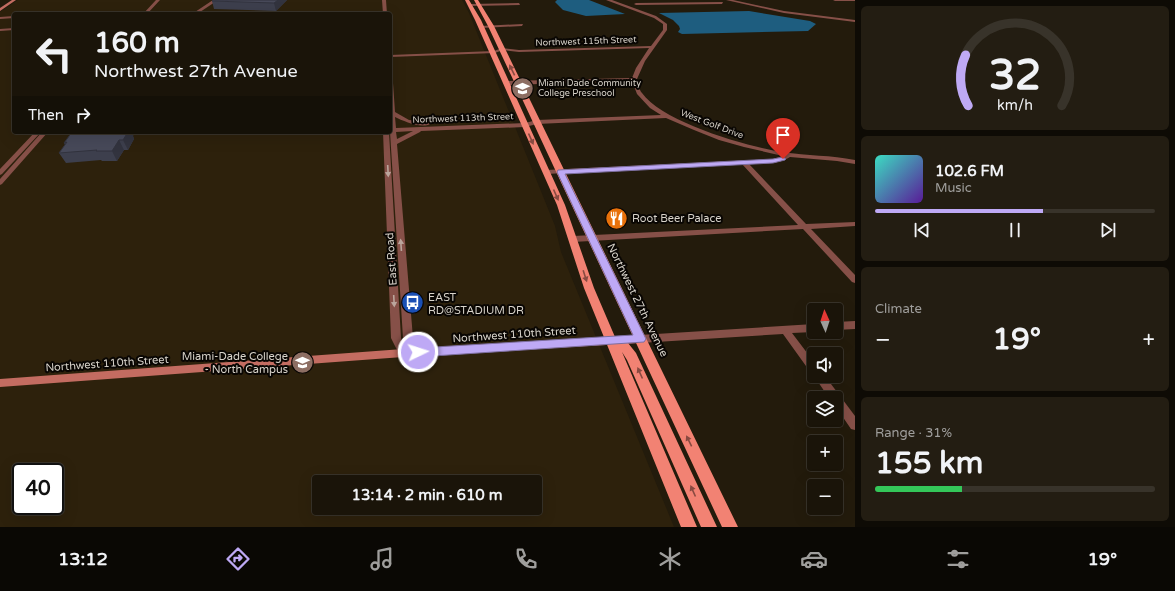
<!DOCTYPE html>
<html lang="en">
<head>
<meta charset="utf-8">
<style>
	body { margin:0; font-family:"Varela Round",sans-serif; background:#231d12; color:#f1f3f6; height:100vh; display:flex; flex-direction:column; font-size:15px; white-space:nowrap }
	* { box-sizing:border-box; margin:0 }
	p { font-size:13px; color:#9f9e9c }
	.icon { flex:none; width:22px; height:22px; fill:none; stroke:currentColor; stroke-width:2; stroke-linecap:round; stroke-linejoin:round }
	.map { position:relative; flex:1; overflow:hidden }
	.sheet { display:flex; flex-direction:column; gap:6px; padding:6px; background:#0e0b05; width:320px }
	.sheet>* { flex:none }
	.banner { position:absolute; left:12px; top:12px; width:380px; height:122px; border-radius:4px; box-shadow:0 4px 16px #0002,0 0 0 1px #38332a; background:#1a1409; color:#f1f3f6; overflow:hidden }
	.needle { width:26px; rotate:357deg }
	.buttons { position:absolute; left:807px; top:303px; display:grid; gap:8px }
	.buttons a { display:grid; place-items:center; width:36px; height:36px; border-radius:4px; background:#1a1409; box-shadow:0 4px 16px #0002,0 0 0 1px #38332a; font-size:20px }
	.speed { position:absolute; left:12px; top:463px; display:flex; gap:8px; font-size:20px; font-weight:700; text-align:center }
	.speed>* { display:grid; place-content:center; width:52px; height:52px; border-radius:50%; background:#1a1409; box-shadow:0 4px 16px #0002,0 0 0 1px #38332a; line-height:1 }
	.speed .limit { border:2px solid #111; border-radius:6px; background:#fff; color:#111 }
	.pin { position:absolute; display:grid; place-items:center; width:34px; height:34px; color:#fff; margin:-41px -17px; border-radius:50% 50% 50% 0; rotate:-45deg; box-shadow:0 0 4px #0007 }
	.pin .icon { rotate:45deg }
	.me { position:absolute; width:44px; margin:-22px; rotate:86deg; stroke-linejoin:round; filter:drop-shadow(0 0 3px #0008) }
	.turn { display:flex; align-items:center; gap:14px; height:84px; padding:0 16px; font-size:18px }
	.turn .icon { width:52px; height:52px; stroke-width:2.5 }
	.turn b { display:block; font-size:28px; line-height:34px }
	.then { display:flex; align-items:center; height:38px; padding:0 16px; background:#0003; gap:8px; font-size:15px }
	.big { font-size:30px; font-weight:800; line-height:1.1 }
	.sheet .card { flex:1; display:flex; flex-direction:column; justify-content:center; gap:6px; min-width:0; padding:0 14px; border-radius:6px; background:#231d12 }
	.sheet .dial { align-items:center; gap:0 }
	.dial svg { height:104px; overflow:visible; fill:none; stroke:#38332a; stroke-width:7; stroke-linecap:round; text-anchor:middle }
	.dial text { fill:#f1f3f6; stroke:none }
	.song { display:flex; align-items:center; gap:12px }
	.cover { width:48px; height:48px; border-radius:6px; background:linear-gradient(135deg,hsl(170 70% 55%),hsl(270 70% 35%)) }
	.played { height:4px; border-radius:2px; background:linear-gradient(90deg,#bea9f5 60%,#38332a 60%) }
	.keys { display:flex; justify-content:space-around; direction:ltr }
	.heat { display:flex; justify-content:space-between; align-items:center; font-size:22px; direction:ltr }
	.charge { height:6px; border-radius:3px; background:linear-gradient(90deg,#34c759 31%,#38332a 0) }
	.trip { position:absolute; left:312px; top:475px; width:230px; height:40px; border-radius:4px; background:#1a1409; box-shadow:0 4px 16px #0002,0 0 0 1px #38332a; font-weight:800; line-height:40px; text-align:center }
	.tab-bar { display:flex; height:64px; justify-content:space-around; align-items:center; background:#0a0804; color:#9f9e9c }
	.tab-bar .icon { width:28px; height:28px }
	.tab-bar .current { color:#bea9f5 }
	.tab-bar b { font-size:18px; color:#f1f3f6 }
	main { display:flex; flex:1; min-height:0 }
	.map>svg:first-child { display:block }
	.built { fill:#2d210c; fill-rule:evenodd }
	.water { fill:#1e5d7f }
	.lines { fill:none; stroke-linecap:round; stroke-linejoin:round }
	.street { fill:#865048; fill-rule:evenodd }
	.secondary { fill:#c36c61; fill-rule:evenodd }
	.primary { fill:#f28273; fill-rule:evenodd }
	.wall { fill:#3d3f4d }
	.shaded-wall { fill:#32333e }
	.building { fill:#474959; stroke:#32333e }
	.oneway { fill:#894a41 }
	.oneway2 { fill:#bba59c }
	.route { fill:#bea9f5; stroke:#7c6e9f }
	.labels { text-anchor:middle; stroke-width:4; stroke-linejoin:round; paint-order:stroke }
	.far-street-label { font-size:9px; fill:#d8d3ca; stroke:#090603 }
	.far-poi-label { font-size:9px; fill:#d8d3ca; stroke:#090603; text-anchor:start }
	.poi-label { font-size:11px; fill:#d8d3ca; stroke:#090603; text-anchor:start }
	.street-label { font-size:11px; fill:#d8d3ca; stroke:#090603 }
</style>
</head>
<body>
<main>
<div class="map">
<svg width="855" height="527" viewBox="0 0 855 527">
	<rect width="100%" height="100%" fill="#231b0c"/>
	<path class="built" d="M18,0H462L469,13L555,226L561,252L674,527H0V12ZM14,14H390V132H14ZM21,472H55V506H21ZM319,482H535V508H319Z"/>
	<path class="water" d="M557,0H589L625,14L586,16L563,10L555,2Z
		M749,11L810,21L816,24L808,31L682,34L678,32L680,29L679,26L673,20L659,13Z"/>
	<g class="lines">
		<path class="street" d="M156,0H160L147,14H143Z
			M213,0H218L197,14H192Z
			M382,0H386L387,14H383Z
			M606,0H612L656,16L667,24V30L645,61L637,79C638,83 639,90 642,93C662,122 748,147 783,152C807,156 831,155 855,160V164L837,161L790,157C778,165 762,163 749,164L806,224L855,222V226L811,229L855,275V283L852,282L803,229L573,242L569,239L573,236L798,225L742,164L546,174L543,172L546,170L773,159L783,156L744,147L719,140L694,130L666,118L537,124L525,127L421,131L420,132L397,144L413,338L406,356L403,357L400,356L391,338L383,132H389L401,338L402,341L403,338L390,132V81L393,83L395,112L409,120L427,122L430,124C422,129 403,121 395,117L396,128L525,123L537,120L661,115L650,108L637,94L632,81L506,85L503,83L506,81L632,78L636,68L649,48L519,52L503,50L495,53L390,57V55L494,51L502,48L519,50L651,46L663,30V24L654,18ZM413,131L397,139L396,132Z
			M726,0H733L784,11L855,20V22L784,13Z
			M833,0H855V1H835Z
			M723,2L722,4L636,5L634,4L636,3Z
			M519,3L520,5L470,6L468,5L470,4Z
			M14,16V18L0,19V17Z
			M523,24L522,26L481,28L479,27L481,26Z
			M14,28V30L0,31V29Z
			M35,132H41L2,174L0,175V169Z
			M42,132H48L2,184L0,185V179Z
			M855,321V329L836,330V322Z
			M814,324V332L792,333L814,362V374L811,373L783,334L640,343L637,342L635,339L637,336L640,335Z
			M814,376H825L855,416V430L851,429L836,407V398H829Z"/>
		<path class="secondary" d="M12,0H16L0,11V8Z
			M640,335L643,336L645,339L643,342L640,343L403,357L0,387V379L403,349Z"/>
		<path class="primary" d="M465,0H469L481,20L565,205L594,288L615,337L628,343L636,353L717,527H701L627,360L622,352L697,527H681L584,288L557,205L475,20Z
			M474,0H478L494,26L738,527H722L488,26Z"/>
	</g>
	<path class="wall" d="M287,0L276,11L214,9L212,1Z
		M133,136L134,139L128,150H124L117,161H102L101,160L66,163L59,153L65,145L64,143Z"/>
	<path class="shaded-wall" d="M278,0H287L276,11L274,3Z
		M127,132H136L133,136L134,139L128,150L123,140Z
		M119,140L124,150L117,161L112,151Z"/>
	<path class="building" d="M213,0H278L274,3L212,1Z
		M339,13V14H312Z
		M72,132H128L123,140H119L112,151H96L97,150L59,153L67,142L64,143Z"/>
	<defs><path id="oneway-solid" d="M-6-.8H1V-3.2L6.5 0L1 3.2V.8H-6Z"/></defs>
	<g class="oneway">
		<use href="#oneway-solid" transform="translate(512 70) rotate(-116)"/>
		<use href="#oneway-solid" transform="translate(531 139) rotate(66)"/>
		<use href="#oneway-solid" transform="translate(556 195) rotate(66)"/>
		<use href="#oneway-solid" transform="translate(585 276) rotate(72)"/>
		<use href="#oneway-solid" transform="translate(640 373) rotate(-114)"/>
		<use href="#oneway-solid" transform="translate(689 441) rotate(-116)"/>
		<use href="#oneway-solid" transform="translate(693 491) rotate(-114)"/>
	</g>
	<g class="oneway2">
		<use href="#oneway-solid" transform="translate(388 171) rotate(87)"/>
		<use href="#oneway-solid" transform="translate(401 245) rotate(-94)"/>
		<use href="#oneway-solid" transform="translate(394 301) rotate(87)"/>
	</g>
	<path class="route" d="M783,157L786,159L785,160L773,163L565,174L646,339L644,342L418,357L414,356L413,352L414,349L418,348L633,335L557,172L558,170L773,159Z"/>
	<defs>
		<symbol id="school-disc" viewBox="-11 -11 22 22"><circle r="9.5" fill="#8d6e63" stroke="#090603"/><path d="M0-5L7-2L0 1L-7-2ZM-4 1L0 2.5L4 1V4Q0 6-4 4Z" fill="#fff"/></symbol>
		<symbol id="restaurant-disc" viewBox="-11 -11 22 22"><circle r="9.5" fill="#e8710a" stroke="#090603"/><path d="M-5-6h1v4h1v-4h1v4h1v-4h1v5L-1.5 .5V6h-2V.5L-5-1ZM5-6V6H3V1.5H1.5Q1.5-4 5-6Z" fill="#fff"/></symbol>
		<symbol id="bus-disc" viewBox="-11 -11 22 22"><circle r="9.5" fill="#1a4fb4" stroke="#090603"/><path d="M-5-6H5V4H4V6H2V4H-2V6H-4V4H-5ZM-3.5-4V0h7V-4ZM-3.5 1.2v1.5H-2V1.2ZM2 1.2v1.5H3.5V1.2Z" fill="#fff"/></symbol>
		<symbol id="university-disc" viewBox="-11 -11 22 22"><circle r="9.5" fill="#8d6e63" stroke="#090603"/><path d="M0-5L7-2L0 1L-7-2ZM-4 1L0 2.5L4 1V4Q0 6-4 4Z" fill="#fff"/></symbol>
	</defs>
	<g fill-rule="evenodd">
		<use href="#school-disc" x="510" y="76" width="25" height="25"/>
		<use href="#restaurant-disc" x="604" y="206" width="25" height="25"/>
		<use href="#bus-disc" x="400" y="290" width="25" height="25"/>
		<use href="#university-disc" x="290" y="350" width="25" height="25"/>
	</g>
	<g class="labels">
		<g class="far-street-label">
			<text transform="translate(586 41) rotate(-2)" y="3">Northwest 115th Street</text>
			<text transform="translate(463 118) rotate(-2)" y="3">Northwest 113th Street</text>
			<text transform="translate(712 124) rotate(21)" y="3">West Golf Drive</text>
		</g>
		<g class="far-poi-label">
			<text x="538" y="86">Miami Dade Community<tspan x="538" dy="10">College Preschool</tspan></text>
		</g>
		<g class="poi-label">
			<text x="632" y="222">Root Beer Palace</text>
			<text x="428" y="301">EAST<tspan x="428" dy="13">RD@STADIUM DR</tspan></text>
			<text x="288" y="360" text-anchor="end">Miami-Dade College<tspan x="288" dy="13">- North Campus</tspan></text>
		</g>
		<g class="street-label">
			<text transform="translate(391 259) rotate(-94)" y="4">East Road</text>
			<text transform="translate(638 300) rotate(64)" y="4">Northwest 27th Avenue</text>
			<text transform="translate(514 334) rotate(-4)" y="4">Northwest 110th Street</text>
			<text transform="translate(107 363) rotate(-4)" y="4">Northwest 110th Street</text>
		</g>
	</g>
</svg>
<div class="buttons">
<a><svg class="needle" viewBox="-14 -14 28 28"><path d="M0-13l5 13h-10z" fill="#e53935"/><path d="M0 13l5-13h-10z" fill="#9f9e9c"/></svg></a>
<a><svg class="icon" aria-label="sound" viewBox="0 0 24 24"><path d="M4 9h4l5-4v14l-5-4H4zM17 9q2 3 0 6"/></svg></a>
<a><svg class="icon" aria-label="layers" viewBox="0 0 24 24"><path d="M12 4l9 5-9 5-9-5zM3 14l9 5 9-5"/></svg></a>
<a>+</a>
<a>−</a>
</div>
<div class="speed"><div class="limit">40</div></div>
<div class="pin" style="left:783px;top:159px;background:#d93025"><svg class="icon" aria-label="arrive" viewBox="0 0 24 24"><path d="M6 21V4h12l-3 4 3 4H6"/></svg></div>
<svg class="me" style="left:418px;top:352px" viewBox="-20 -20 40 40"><circle r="17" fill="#bea9f5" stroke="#fff" stroke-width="3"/><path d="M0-11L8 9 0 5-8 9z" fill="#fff"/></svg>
<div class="trip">13:14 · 2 min · 610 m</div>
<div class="banner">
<div class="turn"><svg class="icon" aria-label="left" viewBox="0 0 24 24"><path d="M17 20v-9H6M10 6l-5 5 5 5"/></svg><div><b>160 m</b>Northwest 27th Avenue</div></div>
<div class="then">Then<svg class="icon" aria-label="right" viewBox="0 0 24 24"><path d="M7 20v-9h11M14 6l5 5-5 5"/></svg></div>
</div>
</div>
<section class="sheet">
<div class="card dial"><svg viewBox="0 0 100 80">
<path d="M14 69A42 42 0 1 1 86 69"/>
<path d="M14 69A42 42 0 0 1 12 30" stroke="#bea9f5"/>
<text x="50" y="56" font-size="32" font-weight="700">32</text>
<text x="50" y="72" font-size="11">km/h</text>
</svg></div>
<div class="card">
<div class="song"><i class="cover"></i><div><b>102.6 FM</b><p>Music</p></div></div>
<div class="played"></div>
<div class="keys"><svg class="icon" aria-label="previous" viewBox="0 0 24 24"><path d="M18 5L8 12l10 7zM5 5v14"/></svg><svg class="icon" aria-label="pause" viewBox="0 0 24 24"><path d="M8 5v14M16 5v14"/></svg><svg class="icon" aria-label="next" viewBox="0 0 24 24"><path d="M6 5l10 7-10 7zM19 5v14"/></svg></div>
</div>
<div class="card"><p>Climate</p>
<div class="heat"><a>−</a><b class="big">19°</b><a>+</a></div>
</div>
<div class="card"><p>Range · 31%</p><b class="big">155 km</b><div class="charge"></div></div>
</section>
</main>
<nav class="tab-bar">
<b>13:12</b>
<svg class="icon current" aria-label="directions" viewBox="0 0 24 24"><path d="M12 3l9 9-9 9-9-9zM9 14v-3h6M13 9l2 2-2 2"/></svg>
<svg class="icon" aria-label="music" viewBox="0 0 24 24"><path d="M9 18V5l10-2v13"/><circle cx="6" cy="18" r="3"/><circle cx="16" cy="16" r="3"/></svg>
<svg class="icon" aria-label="phone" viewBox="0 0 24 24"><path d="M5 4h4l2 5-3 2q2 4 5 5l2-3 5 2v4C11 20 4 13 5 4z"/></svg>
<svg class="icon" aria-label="climate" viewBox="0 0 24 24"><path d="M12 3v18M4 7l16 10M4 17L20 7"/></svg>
<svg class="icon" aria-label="car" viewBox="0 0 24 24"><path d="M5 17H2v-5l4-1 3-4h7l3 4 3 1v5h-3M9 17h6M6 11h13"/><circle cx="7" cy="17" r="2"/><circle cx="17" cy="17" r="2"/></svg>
<svg class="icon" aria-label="filters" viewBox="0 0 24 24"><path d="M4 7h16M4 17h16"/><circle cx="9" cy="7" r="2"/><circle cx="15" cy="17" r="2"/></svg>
<b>19°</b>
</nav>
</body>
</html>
